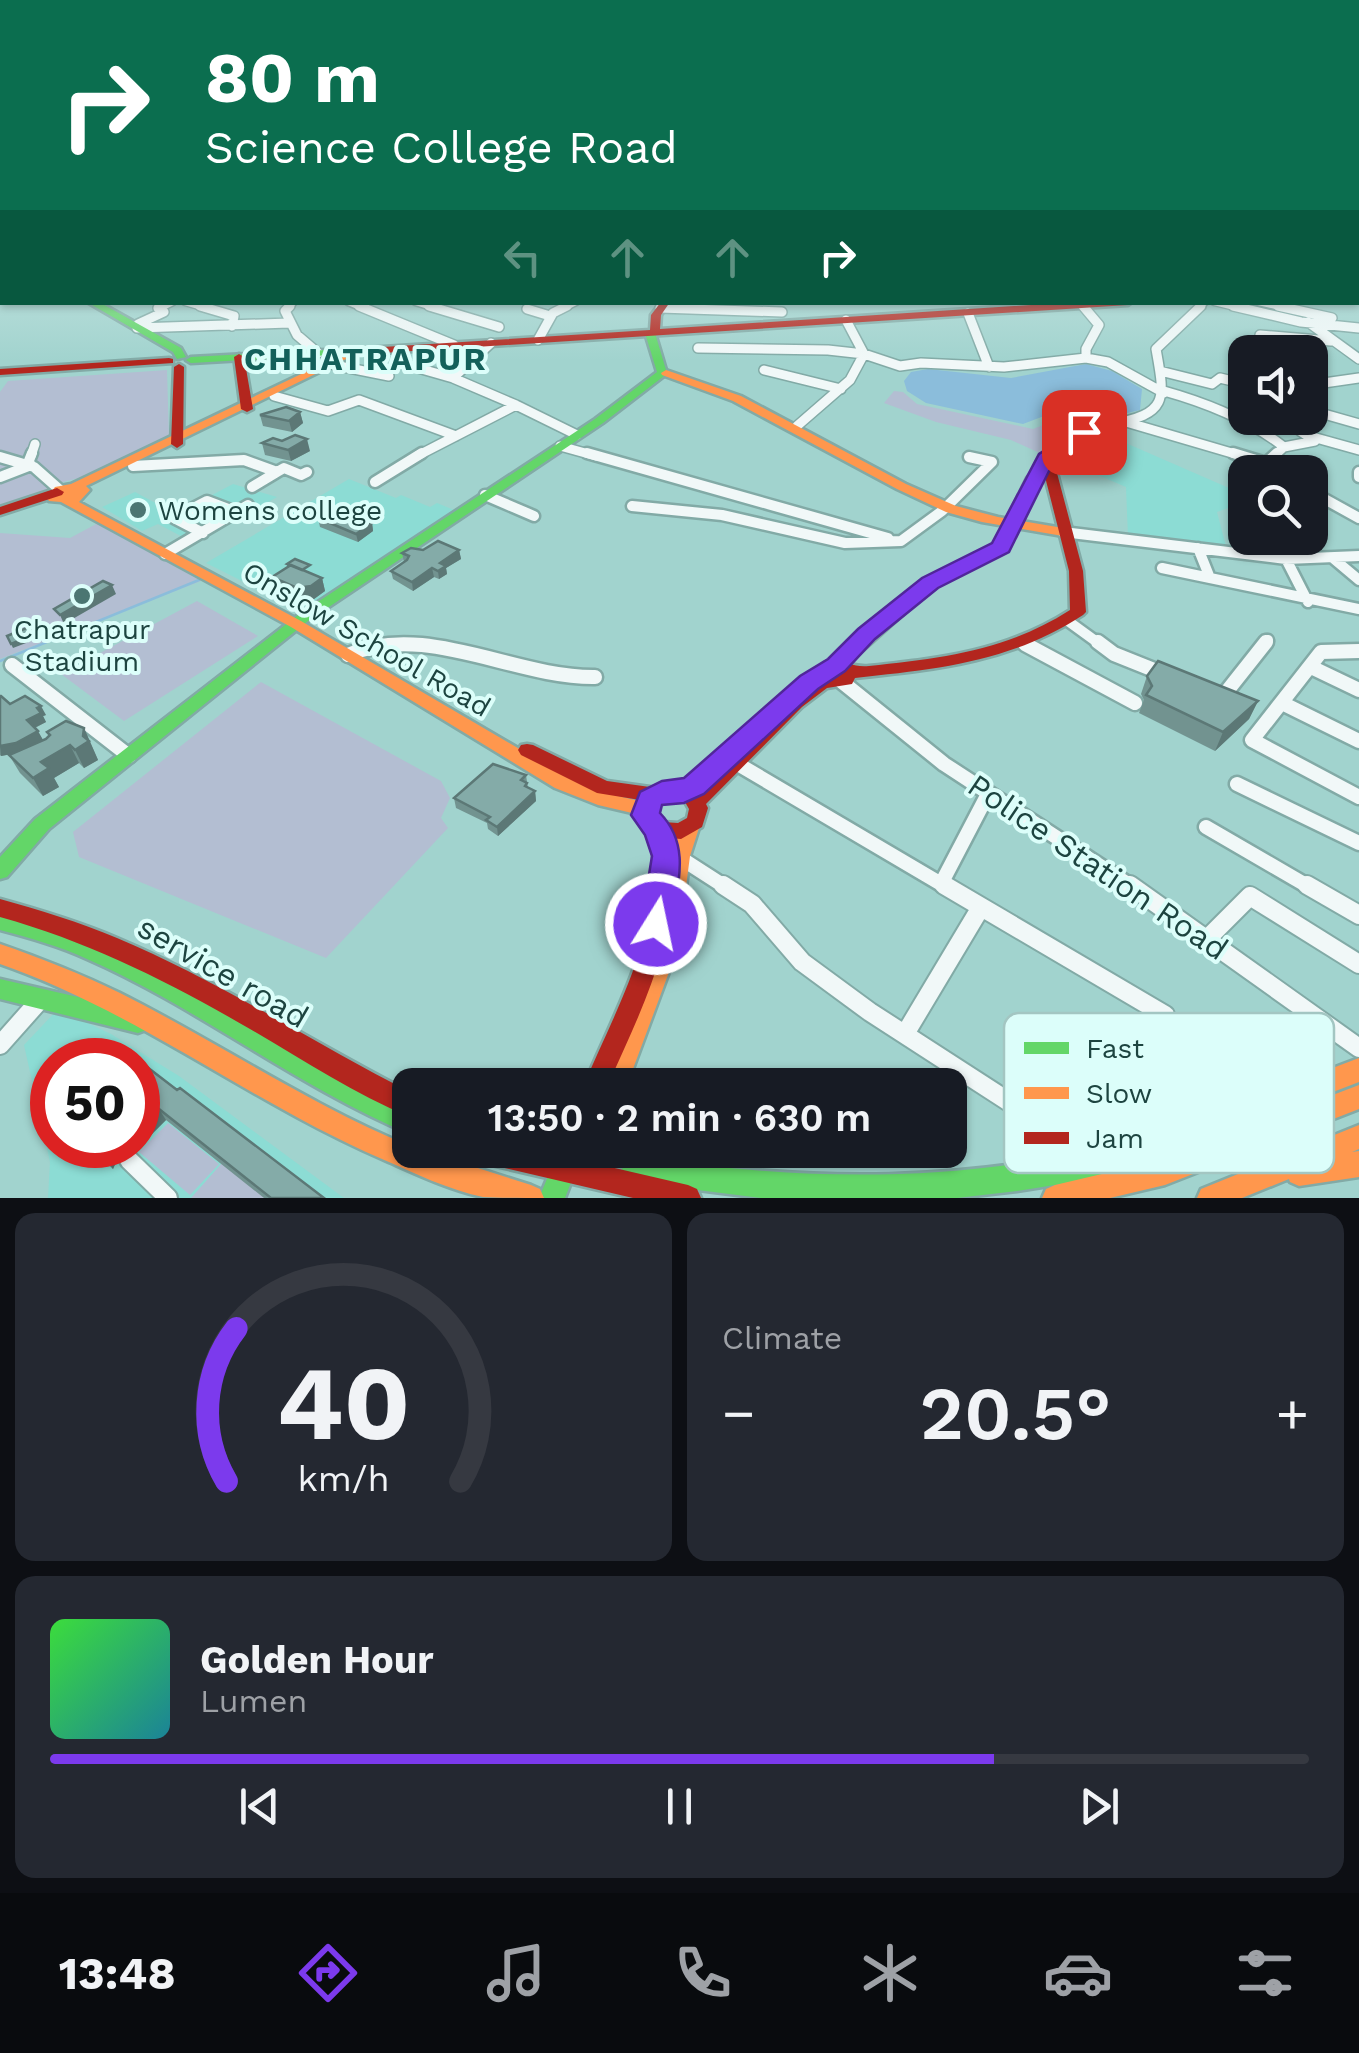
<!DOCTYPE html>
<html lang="en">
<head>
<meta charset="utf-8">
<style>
	body { margin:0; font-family:"Work Sans",sans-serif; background:#242831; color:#f1f3f6; height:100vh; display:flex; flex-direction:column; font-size:38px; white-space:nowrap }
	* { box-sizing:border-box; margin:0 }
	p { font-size:32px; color:#9ea1a6 }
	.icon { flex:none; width:55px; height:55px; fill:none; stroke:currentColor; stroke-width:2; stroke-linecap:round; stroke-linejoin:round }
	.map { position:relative; height:1198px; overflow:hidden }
	.drawer { display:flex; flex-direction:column; gap:15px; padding:15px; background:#0d0f14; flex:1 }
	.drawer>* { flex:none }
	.guide { position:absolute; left:0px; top:0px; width:1360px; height:305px; box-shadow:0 2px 8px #0004; background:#0b6e4f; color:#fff; overflow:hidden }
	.buttons { position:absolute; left:1228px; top:335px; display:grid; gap:20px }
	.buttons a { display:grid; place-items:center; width:100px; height:100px; border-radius:20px; background:#171b24; box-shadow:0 2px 8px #0004; font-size:50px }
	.speed { position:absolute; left:30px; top:1038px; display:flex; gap:20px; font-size:50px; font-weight:700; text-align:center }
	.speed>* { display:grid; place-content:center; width:130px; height:130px; border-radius:50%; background:#171b24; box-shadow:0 2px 8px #0004; line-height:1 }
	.speed .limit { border:15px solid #d22; background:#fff; color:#111 }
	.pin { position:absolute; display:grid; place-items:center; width:85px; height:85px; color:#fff; margin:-42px; border-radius:20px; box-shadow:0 5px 15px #0006 }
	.me { position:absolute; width:110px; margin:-55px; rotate:10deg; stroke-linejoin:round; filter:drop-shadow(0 0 8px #0008) }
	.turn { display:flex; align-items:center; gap:35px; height:210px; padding:0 40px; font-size:45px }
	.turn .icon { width:130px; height:130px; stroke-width:2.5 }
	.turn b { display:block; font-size:70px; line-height:85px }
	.lanes { display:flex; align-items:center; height:95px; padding:0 40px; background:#0003; justify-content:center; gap:50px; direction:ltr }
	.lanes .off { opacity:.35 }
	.big { font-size:75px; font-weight:600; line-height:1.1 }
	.drawer .widget { flex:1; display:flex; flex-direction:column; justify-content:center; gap:15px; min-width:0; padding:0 35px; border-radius:20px; background:#242831 }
	.drawer .dial { align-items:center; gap:0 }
	.dial svg { height:260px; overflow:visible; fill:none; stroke:#363941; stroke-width:7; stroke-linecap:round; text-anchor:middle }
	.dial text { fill:#f1f3f6; stroke:none }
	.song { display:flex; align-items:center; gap:30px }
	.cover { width:120px; height:120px; border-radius:15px; background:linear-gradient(135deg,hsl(120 70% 55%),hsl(190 70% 35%)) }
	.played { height:10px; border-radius:5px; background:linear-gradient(90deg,#7c3aed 75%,#363941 75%) }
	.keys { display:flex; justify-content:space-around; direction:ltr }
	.heat { display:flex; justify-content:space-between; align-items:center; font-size:55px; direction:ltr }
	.drawer .tiles { flex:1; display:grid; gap:15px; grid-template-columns:1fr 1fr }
	.widget:last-child { grid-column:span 2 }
	.trip { position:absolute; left:392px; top:1068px; width:575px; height:100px; border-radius:20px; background:#171b24; box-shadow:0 2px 8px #0004; font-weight:600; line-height:100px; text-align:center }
	.menu { display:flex; height:160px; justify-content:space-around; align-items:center; background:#090b0e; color:#9ea1a6 }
	.menu .icon { width:70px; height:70px }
	.menu .on { color:#7c3aed }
	.menu b { font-size:45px; color:#f1f3f6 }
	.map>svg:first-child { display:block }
	.built { fill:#8cdcd4; fill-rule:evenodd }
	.green { fill:#b3bed2 }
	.water { fill:#8bbddb }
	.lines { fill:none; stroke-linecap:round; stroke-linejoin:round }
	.stream { stroke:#8bbddb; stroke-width:2.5 }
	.street-far4-casing { stroke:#82aaa6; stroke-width:9 }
	.street-far3-casing { stroke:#82aaa6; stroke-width:12 }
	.street-far2-casing { stroke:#82aaa6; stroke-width:15 }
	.street-far1-casing { stroke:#82aaa6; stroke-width:19 }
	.street-casing { stroke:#82aaa6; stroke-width:22 }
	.fast-casing { stroke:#82aaa6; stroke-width:5 }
	.slow-casing { stroke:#82aaa6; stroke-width:5 }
	.jam-casing { stroke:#82aaa6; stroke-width:5 }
	.street-far4 { stroke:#f1f8f8; stroke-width:6 }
	.street-far3 { stroke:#f1f8f8; stroke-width:9 }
	.street-far2 { stroke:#f1f8f8; stroke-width:10 }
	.street-far1 { stroke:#f1f8f8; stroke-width:14 }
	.street { stroke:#f1f8f8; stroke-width:18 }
	.fast { fill:#63d668; fill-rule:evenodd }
	.slow { fill:#ff974d; fill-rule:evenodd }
	.jam { fill:#b3261e; fill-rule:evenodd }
	.wall { fill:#729390 }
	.shaded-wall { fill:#5c7876 }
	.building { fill:#84aba8; stroke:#5c7876; stroke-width:2.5 }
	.route { fill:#7c3aed; stroke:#51269a; stroke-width:2.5 }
	.poi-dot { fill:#4b7672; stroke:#dcfefa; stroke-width:4 }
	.labels { text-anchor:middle; stroke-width:8; stroke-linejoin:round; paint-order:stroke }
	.poi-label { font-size:28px; fill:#1d4440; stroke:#dcfefa; text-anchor:start }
	.street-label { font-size:28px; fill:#1d4440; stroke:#dcfefa }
	.far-district-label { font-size:32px; font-weight:bold; letter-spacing:2.5px; fill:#13605a; stroke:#dcfefa }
	.near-street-label { font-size:32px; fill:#1d4440; stroke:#dcfefa }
	.key { fill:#dcfefa; stroke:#a3c6c2; stroke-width:2.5 }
	.key-label { font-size:28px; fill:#1d4440 }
</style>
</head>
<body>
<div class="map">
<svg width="1359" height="1198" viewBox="0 0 1359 1198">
	<rect width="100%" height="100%" fill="#a1d3ce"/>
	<path class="built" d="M1105,434L1245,495V502L1217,512L1227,550L1128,537L1126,487L1058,458L1073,443Z
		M349,479L396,498L401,495L430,507L437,503L454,510L333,593L298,609L206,563Z
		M233,484L277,497L196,544L158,524L142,531L102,507L135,492L176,514Z
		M58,1009L111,1034L179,1076L344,1198H48L50,1162L24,1045ZM52,1060H138V1145H52Z"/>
	<path class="green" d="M167,370L169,438L83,477L51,485L52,490L0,505V392L8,381Z
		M894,391L903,392L917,404L1033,429L1056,420L1106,422L1045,438L1042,444L1048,446L1042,454L1011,440L936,422L884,403Z
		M98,523L206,579L0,659V533L70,538Z
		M197,601L258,636L124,721L61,674Z
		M261,682L441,781L450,798L441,818L448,828L326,958L79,857L73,832Z
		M168,1123L219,1164L190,1195L139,1152Z
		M222,1163L265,1198H191Z"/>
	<path class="water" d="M1086,364L1112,371L1142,389L1140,410L1106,418L1044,416L1023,424L926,403L907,391L904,381L911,372L928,369L1011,378Z"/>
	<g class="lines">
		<path class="stream" d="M0,661L199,580"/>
		<defs>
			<path id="street-far4" d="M185,302L209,309
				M348,302L365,309
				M415,302L438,309
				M1214,302L1243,309
				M1258,302L1289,309
				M1082,305L1085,309
				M660,308L684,309
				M159,309L173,302
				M287,309L294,302
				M562,309L576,302
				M1198,309L1205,302"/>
			<path id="street-far3" d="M200,306L234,316L232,326
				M290,306L285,311L297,335L318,353
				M359,306L454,345
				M429,306L499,327
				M1083,306L1099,325L1086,349V358
				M1233,306L1301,322L1359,328
				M1278,306L1332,318
				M660,308L782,312
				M527,309L550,316
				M968,313L989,367
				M1308,322L1359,359
				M138,324L164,312L158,308L162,306
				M137,328L289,323
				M1260,335L1331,341
				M538,340L553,313L567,306
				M1244,347L1266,352
				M698,348L828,350L864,354L900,366L921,363L1004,367L1086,358L1108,362L1164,393
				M334,365L389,376
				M411,366L453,378L516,405
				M764,370L841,389
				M1160,371L1212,384L1220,378L1245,384
				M453,378L491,343
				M1310,385L1359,378
				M1164,391C1207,403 1248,419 1284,447L1274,456
				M274,396L328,411L359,400L456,436
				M1310,410L1359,424
				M1126,422L1242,456
				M1111,424C1169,414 1165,399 1156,349L1201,306
				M797,426L850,380L864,354L846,320
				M1309,436L1359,450
				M560,446L596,456
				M1284,447L1315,441L1300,431L1305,418
				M31,456L35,444
				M417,456L516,405L577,435"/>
			<path id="street-far2" d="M587,453L888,538
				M1233,453L1266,463
				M0,457L34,467L60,490
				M28,463L32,453
				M133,466L244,460L277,472L284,468L301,475L307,472
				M1276,472L1266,463L1277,453
				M1359,472V477
				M0,477L31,465
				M375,482L422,453
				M252,487L277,472
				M1310,491L1359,518
				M485,495L534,516
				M632,506L722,515L845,543L901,541L942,511L992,462L969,457
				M174,518L207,501L236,512
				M174,518L203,533
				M1063,532L1286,559L1359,556
				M1267,538L1286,559L1308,602
				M1198,548L1210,578L1359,609
				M165,554L248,505
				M1334,559L1359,580
				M1162,568L1210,578
				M1068,621L1101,645
				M380,645H416
				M1264,645L1268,640"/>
			<path id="street-far1" d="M1098,642L1114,654L1164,674
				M1025,644L1135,703
				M1359,651L1321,652L1252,740L1359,797
				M348,655C426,621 514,678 595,677
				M12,665L129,756
				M1311,667L1359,690
				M841,681L944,764L1134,888
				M1224,695L1266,642
				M1284,704L1359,741
				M731,760L948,888
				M1237,784L1359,843
				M1206,827L1311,888
				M682,859L727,888
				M941,884L988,794"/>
			<path id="street" d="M723,885L752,904L802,962L870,1012L1102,1162
				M944,885L1165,1015
				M1130,885L1359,1048
				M1307,885L1359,915
				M1207,939L1250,896L1359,964
				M905,1034L981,907
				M0,1045L40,1000
				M129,1160L168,1198"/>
			<path id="fast" d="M87,302H99L181,348L186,357L177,359L173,352Z
				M650,330L655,333L666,370L664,376L603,423L308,621L49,829L7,877L0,879V857L35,819L298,615L595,419L657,372L645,333Z
				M345,349L350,352L349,354L191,363L186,360L191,357Z
				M1046,461L1052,465L1039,480L1006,550L935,586L842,669H830L828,665L830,661L925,580L995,544L1027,478L1042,462Z
				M0,912C35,921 70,931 103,945C210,992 305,1060 410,1109V1134C297,1087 199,1008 87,959C59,946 30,938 0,930Z
				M0,979L138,1011L146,1014L149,1022L146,1030L138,1033L0,999Z
				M1141,1140L1150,1144L1154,1153L1150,1162L1141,1166L1080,1181L1017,1191L957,1198H761L635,1182L626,1178L622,1169L626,1160L635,1156C814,1183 964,1183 1141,1140Z
				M567,1150H599L595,1159L572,1180L565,1198H539L554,1162Z"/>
			<path id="slow" d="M339,356L348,358L86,486L90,490L79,502L301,621L569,778L601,792L652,804L654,809L652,814L645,816L598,805L555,788L291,627L61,502L49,501L47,498L55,487L71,484Z
				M666,370L741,396L906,484L956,506L998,517L1063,528L1070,532L1063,536L982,522L946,512L897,489L733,401L662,375L661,373Z
				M689,820L696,823L699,828L690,856L678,948L627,1085H603L656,948L670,856L682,823Z
				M0,944C41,958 81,974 120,993C218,1042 308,1104 410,1146V1150H421L531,1185L540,1189L544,1198C525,1198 502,1198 483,1197C449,1190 414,1173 382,1159C250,1102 136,1011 0,964Z
				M1359,1058V1082L1146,1164L1165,1159L1359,1085V1109L1165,1185L1110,1198H1042L1046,1189L1055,1185L1140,1165L1132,1162L1128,1153L1132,1144Z
				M1359,1125V1149L1352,1152L1359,1151V1177L1299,1186L1290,1182L1289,1179L1242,1198H1197L1201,1189Z"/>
			<path id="jam" d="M0,249L2,250V255H0Z
				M1358,287H1359V293H1358Z
				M661,302H670L661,315L660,329L1076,302H1132L1128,305L351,355L346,352L351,349L650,330L651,315Z
				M239,354L244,357L253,409L247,412L241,409L234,357Z
				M169,358L173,359V363L0,375V369Z
				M179,364L184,367L183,444L177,448L171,444L174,367Z
				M1111,420L1117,424L1115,426L1088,434L1053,458L1083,571L1086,612L1083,615C1011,662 939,669 855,678L852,684L827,688L802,707L706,804L708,808L702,827L681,839L669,838C685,926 643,1006 608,1085H584C613,1015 652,950 653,872C654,861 653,844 649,834C647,827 639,821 635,815L640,800L597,793L521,755L518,750L521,745L527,744L533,745L607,781L657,788L669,784L678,786L708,767L716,771L790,699L821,678L819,674L824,663C848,657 848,668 869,666C943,658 1006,651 1070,610L1069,571L1040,457L1080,428ZM670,798L685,802L689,809L687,818L678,823L663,822L655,813L658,803Z
				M57,488L64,492L62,495L0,515V507Z
				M0,899C40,910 79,922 117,938C219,981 312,1042 410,1092V1117C354,1094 302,1059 250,1029C167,981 92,943 0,917Z
				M470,1150H537L688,1185L697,1189L701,1198H633L483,1163L474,1159Z"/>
		</defs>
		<use href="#street-far4" class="street-far4-casing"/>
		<use href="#street-far3" class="street-far3-casing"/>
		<use href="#street-far2" class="street-far2-casing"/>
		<use href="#street-far1" class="street-far1-casing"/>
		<use href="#street" class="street-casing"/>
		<use href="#fast" class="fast-casing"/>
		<use href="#slow" class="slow-casing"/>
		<use href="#jam" class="jam-casing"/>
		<use href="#street-far4" class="street-far4"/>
		<use href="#street-far3" class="street-far3"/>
		<use href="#street-far2" class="street-far2"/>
		<use href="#street-far1" class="street-far1"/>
		<use href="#street" class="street"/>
		<use href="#fast" class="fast"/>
		<use href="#slow" class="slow"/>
		<use href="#jam" class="jam"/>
	</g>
	<path class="wall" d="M300,412L303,423L292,432L263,426L260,415Z
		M262,443L310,451L291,461L265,455Z
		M318,518L372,523L373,531L358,542L320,527Z
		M423,550H459L461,559L446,568L447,574L439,579L434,577L413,591L393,579L391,571L404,562L402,553Z
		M287,564L322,578L325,591L314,599L301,601L276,590L272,577L287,567Z
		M1147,676L1258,701L1249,719L1215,751L1139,713L1144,700L1141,694Z
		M0,696L10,704L46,715L43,716L46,722L35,728L43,740L34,744L46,739L49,736L47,732L84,728L98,760L84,768L79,763L54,778L59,787L43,796L20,773L9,755L12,754L1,756L0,755Z
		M526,775L528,788L535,791L536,801L498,836L488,829L487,823L456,808L454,798Z
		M138,1060L324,1198H264L166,1120L149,1137L138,1128Z
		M87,1145H134L136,1147L121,1151L113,1169Z"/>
	<path class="shaded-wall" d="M300,412L303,423L292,432L289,421Z
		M307,439L310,451L291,461L288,450Z
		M372,523L373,531L358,542L356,534Z
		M459,550L461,559L446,568L447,574L439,579L438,571L440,563Z
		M432,568L434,577L413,591L412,582Z
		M322,578L325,591L314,599L301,601L297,588Z
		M112,585L116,594L64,624L60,615Z
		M45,630L47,635L13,648L11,644Z
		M1258,701L1249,719L1215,751L1223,732Z
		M41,706L46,715L43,716L46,722L32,729L27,720L37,708Z
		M84,728L98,760L84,768L75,750L83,736Z
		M38,731L43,740L21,752L1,756L0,746Z
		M70,745L79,763L54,778L59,787L43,796L33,778L41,762Z
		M535,791L536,801L498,836L497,827Z
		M159,1109L166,1120L149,1137L142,1127Z
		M109,1145H134L136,1147L121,1151L113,1169L104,1156Z"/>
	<path class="building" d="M286,407L300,412L289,421L260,415Z
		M295,435L307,439L288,450L262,443L273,438L282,441Z
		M333,509L372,523L356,534L318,518Z
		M438,541L459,550L440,563L446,566L438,571L432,568L412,582L391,571L407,560L409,556L402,553L411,548L423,550Z
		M295,559L310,565L302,570L287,564Z
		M291,565L322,578L311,586L297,588L272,577Z
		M103,581L112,585L60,615L54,609Z
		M41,622L45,630L11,644L7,636Z
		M1158,661L1258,701L1223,732L1146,695L1152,686L1147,676Z
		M0,696H1L10,704L25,696L41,706L37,708L41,713L27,720L38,731L16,743L0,746Z
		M66,721L84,728L83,736L89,741L75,750L70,745L41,762L49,768L33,778L9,755L46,739L50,735L47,732Z
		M493,764L526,775L521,780L527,783L525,786L535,791L497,827L486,820L490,817L454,798Z
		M113,1053L123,1060H106Z
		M138,1060L177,1090L180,1088L324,1198H271L159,1109L142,1127L138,1123Z
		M91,1145H109L104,1156Z"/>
	<linearGradient id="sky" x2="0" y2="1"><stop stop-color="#83b8e3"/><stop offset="0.53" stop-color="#d5ebe9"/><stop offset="1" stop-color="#d5ebe9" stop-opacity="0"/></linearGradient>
	<rect width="1359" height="361" fill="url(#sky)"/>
	<path class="route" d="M1084,426L1093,432L1055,459L1009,552L938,588L875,639L845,671L818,689L704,794L684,803L662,805L660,813C691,845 678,884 672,924L668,933L656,937L645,933L641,924L652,856L645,835L631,815L640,792L662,781L684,778L800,676L828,659L858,629L922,578L992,543L1039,454Z"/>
	<g class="poi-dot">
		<circle cx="138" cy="510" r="10"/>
		<circle cx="82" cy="596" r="10"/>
	</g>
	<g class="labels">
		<g class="poi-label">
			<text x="158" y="520">Womens college</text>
			<text x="82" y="639" text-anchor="middle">Chatrapur<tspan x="82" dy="32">Stadium</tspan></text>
		</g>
		<g class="street-label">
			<text transform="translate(367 639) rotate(30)" y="10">Onslow School Road</text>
		</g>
		<g class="far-district-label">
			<text x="366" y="370">CHHATRAPUR</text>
		</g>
		<g class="near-street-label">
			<text transform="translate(1098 867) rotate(34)" y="11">Police Station Road</text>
			<text transform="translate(223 972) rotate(30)" y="11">service road</text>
		</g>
	</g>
	<rect x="1004" y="1013" width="330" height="160" rx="15" class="key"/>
	<rect x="1024" y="1042" width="45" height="12" fill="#63d668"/>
	<rect x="1024" y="1087" width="45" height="12" fill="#ff974d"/>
	<rect x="1024" y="1132" width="45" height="12" fill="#b3261e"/>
	<g class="key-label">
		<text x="1086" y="1058">Fast</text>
		<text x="1086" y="1103">Slow</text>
		<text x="1086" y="1148">Jam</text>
	</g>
</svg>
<div class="buttons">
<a><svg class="icon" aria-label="sound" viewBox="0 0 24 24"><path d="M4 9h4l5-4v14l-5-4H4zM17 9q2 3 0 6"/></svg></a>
<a><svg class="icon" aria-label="search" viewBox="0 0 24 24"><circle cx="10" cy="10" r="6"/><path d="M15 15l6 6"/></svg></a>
</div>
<div class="speed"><div class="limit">50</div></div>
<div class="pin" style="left:1084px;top:432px;background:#d93025"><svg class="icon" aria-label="arrive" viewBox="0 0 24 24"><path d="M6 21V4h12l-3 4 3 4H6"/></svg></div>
<svg class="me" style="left:656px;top:924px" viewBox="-20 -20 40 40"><circle r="17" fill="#7c3aed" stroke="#fff" stroke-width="3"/><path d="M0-11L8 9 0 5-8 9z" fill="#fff"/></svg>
<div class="trip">13:50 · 2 min · 630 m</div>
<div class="guide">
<div class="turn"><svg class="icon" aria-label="right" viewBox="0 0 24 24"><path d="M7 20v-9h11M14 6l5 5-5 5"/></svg><div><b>80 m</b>Science College Road</div></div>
<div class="lanes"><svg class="icon off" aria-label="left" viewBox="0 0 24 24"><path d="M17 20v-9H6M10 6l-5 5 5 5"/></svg><svg class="icon off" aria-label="ahead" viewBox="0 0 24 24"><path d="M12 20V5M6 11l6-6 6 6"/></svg><svg class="icon off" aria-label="ahead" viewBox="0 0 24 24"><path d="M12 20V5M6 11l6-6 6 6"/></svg><svg class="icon" aria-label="right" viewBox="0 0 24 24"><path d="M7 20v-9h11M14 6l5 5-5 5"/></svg></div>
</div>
</div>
<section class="drawer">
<div class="tiles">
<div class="widget dial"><svg viewBox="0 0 100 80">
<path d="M14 69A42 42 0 1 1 86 69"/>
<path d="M14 69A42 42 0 0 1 17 22" stroke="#7c3aed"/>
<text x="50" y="56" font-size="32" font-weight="700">40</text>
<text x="50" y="72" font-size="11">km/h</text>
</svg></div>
<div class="widget"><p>Climate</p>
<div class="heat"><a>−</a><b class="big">20.5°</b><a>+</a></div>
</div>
<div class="widget">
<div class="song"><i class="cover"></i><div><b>Golden Hour</b><p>Lumen</p></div></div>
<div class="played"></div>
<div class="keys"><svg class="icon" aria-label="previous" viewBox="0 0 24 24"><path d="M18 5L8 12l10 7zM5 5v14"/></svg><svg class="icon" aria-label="pause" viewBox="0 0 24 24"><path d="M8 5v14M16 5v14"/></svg><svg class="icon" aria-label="next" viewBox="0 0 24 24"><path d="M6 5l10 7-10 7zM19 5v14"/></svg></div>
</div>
</div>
</section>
<nav class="menu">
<b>13:48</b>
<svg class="icon on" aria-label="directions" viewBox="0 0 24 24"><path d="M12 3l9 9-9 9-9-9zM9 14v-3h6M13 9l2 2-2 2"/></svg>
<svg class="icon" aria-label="music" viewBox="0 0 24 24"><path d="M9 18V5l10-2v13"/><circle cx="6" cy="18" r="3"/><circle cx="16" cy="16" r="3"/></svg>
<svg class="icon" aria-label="phone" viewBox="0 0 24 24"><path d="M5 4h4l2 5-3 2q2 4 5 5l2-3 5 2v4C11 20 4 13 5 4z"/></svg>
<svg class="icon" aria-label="climate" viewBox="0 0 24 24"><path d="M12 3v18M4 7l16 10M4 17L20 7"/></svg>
<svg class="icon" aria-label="car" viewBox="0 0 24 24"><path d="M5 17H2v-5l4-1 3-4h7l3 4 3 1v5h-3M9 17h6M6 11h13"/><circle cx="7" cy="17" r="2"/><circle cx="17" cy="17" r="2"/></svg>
<svg class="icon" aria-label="filters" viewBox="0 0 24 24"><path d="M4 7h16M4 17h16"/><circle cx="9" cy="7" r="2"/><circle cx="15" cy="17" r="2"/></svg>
</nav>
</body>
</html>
